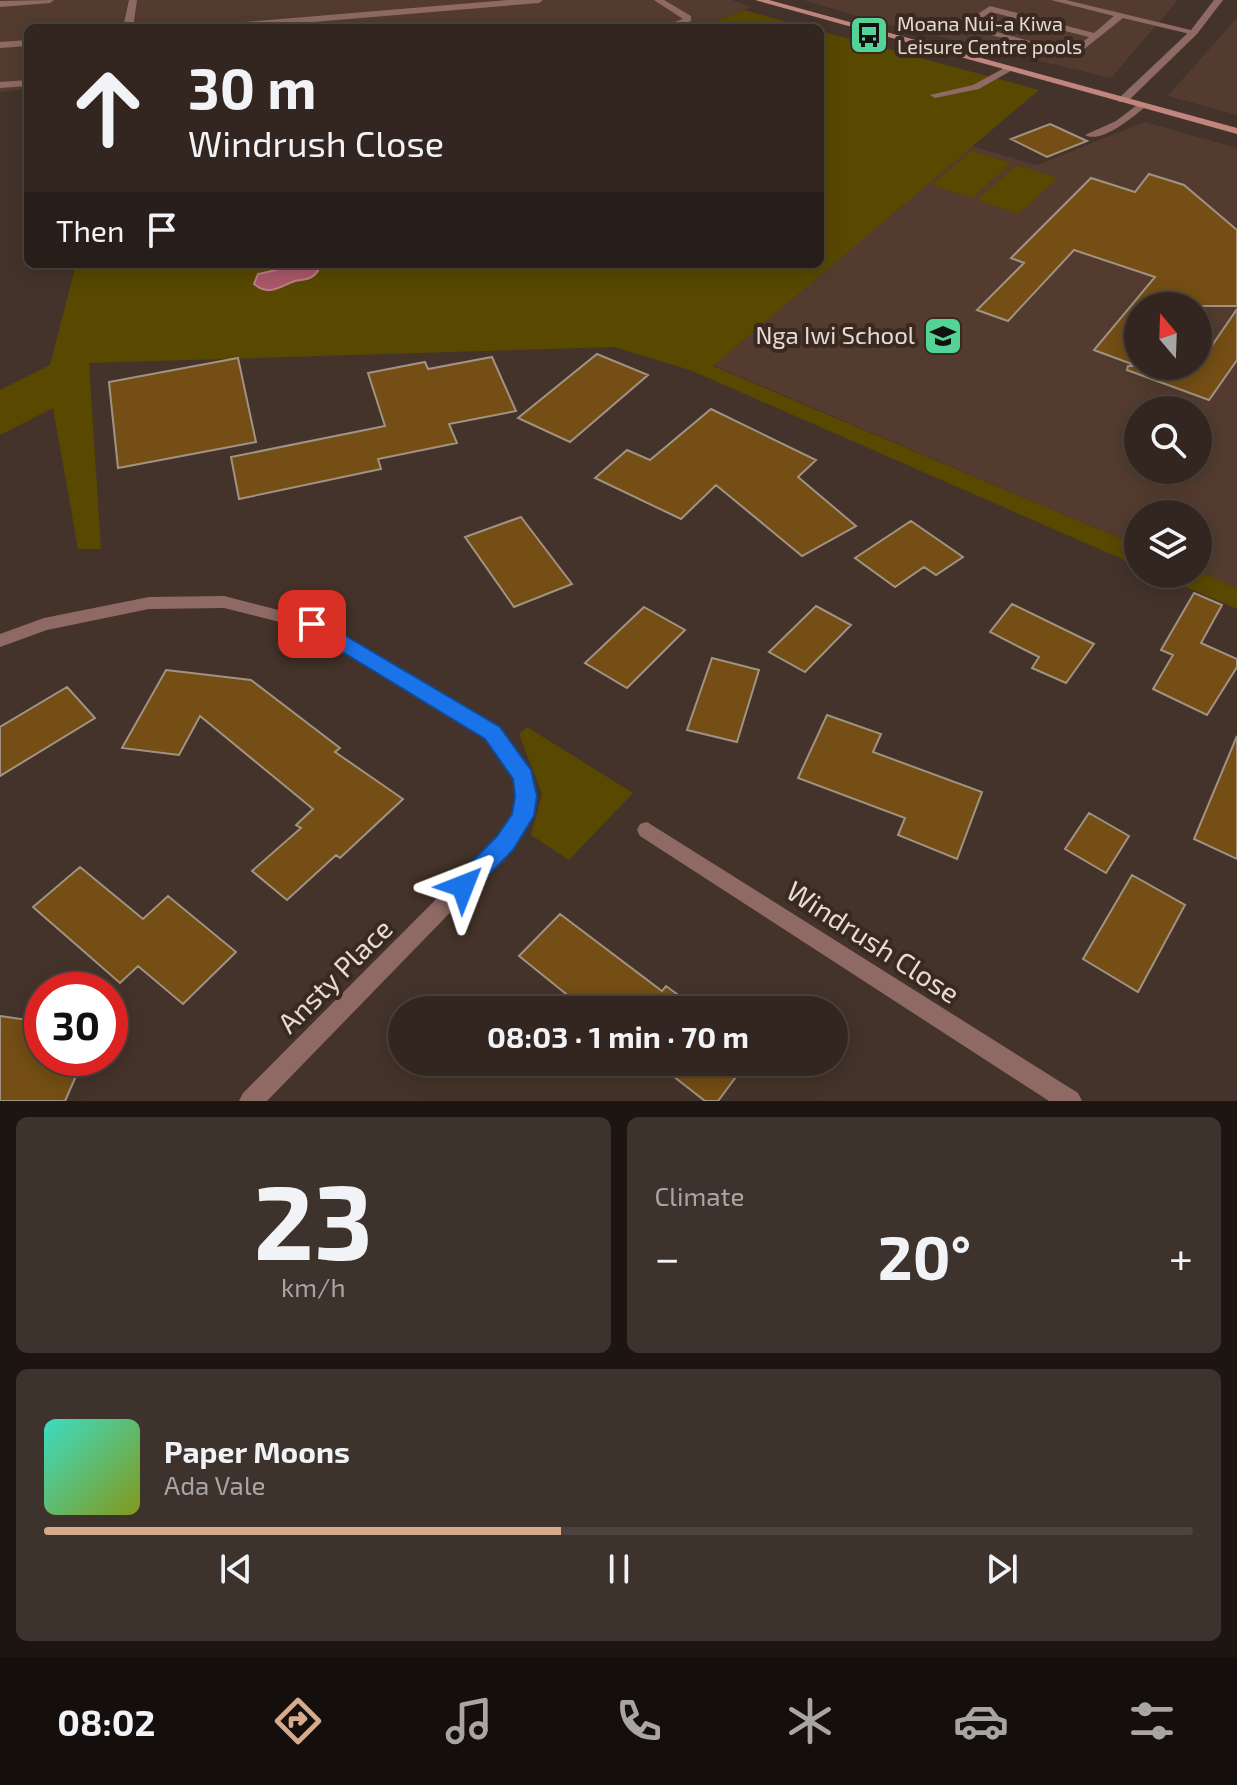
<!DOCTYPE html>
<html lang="en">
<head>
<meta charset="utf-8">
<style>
	body { margin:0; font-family:"Exo 2",sans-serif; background:#3e322d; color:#f1f3f6; height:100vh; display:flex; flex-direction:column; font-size:30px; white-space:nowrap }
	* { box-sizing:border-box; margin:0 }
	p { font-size:26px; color:#a9a5a5 }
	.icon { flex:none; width:44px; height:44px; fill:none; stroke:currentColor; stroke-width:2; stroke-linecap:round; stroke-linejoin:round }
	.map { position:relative; height:1101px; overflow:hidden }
	.drawer { display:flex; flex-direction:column; gap:16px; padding:16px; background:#1c1512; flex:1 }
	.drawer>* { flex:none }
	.top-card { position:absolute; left:24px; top:24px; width:800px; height:244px; border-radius:12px; box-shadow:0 4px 20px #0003,0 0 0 2px #4e433e; background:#332620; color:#f1f3f6; overflow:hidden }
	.needle { width:52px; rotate:341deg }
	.buttons { position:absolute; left:1124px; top:292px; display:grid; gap:16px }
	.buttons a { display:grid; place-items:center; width:88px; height:88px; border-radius:50%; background:#332620; box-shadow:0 4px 20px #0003,0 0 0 2px #4e433e; font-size:40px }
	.speed { position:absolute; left:24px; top:972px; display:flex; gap:16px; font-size:40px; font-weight:700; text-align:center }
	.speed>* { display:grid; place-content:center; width:104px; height:104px; border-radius:50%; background:#332620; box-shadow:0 4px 20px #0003,0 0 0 2px #4e433e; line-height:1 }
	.speed .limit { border:12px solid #d22; background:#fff; color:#111 }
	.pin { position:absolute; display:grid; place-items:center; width:68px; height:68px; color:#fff; margin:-34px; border-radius:16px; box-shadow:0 4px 12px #0006 }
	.me { position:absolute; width:88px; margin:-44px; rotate:45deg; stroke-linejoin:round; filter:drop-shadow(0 0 6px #0008) }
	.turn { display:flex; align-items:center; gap:28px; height:168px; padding:0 32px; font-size:36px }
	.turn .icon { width:104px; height:104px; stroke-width:2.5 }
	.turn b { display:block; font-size:56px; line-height:68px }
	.then { display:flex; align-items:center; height:76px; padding:0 32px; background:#0003; gap:16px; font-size:30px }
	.big { font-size:60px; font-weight:700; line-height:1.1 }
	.drawer .widget { flex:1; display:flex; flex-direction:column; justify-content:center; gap:12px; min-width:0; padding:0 28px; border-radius:12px; background:#3e322d }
	.drawer .dial { align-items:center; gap:0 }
	.dial b { font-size:104px; line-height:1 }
	.song { display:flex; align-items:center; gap:24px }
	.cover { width:96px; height:96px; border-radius:12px; background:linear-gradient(135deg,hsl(170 70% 55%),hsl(70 70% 35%)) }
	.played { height:8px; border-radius:4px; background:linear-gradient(90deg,#d6ab8b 45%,#4e433e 45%) }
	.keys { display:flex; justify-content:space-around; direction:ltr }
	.heat { display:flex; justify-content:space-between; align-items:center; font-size:44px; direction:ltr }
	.drawer .tiles { flex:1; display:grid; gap:16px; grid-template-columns:1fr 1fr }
	.widget:last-child { grid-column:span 2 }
	.trip { position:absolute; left:388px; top:996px; width:460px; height:80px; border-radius:40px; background:#332620; box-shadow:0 4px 20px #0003,0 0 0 2px #4e433e; font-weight:700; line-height:80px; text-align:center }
	.tab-bar { display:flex; height:128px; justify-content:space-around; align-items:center; background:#140f0d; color:#a9a5a5 }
	.tab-bar .icon { width:56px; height:56px }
	.tab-bar .current { color:#d6ab8b }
	.tab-bar b { font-size:36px; color:#f1f3f6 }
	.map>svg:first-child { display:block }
	.built { fill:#533c2f; fill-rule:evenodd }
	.green { fill:#584800 }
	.water { fill:#ab5869; stroke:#bc7f89; stroke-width:2 }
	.building { fill:#744e14; stroke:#a19383; stroke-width:2 }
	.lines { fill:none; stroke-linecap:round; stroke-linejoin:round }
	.lane { fill:#8f6a64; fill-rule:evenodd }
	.street { fill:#8f6a64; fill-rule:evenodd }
	.secondary { fill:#c0857c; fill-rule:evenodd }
	.route { fill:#1a73e8; stroke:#114b97; stroke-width:2 }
	.labels { text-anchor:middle; stroke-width:8; stroke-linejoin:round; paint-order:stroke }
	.far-poi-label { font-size:20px; fill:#e5dad4; stroke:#392920; text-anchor:start }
	.poi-label { font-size:24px; fill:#e5dad4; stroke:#392920; text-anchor:end }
	.near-street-label { font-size:28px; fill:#e5dad4; stroke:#392920 }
</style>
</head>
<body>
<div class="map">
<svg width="1237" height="1101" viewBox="0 0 1237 1101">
	<rect width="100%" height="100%" fill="#44332a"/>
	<path class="built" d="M0,0H732L751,7L698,28H28V89L0,92Z
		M803,0H1178L1111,78L877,22Z
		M1237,18V115L1168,96L1172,91Z
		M1145,122L1237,148V588L1198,571V514H1138V546L713,365L971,146L1037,165ZM1138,306H1198V366H1138ZM1138,410H1198V470H1138Z"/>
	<path class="green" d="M744,10L810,28H698Z
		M820,31L1039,90L713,366L1138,546V566L690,370L614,347L89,363L101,549H78L53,408L0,435V390L50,365L76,264H820Z
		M972,151L1011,163L972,198L931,185Z
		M1017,165L1057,178L1019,214L977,200Z
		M1198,571L1237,588V609L1156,574H1198Z
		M527,727L633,793L569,860L531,835L542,794L519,734Z"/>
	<path class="water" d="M284,264H312L318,271C312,280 305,279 295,281C280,286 270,297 254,284L258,274L276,270Z"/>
	<path class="building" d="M1050,124L1087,141L1047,157L1011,139Z
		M1149,174L1184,185L1237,230V306H1138V366H1198L1237,309V360L1209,400L1127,370L1128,366H1137L1094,350L1155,277L1074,250L1008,321L977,310L1024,263L1011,258L1091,178L1135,192Z
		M597,354L648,375L570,442L518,418Z
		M492,357L516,411L449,424L457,443L378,459L381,469L239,499L231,457L385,426L368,373L425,362L428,369Z
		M238,358L256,442L118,468L109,382Z
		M711,409L816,460L798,477L856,526L802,556L716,485L681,519L595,478L627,450L650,460Z
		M521,517L572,584L514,607L465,537Z
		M911,521L963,557L936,575L924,567L895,587L855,558Z
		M1194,593L1222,605L1201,643L1237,659V667L1207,715L1153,689L1173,655L1161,650Z
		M1012,604L1094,644L1066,683L1032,668L1039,657L990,632Z
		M816,606L851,625L805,672L769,652Z
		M644,607L685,630L627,688L585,663Z
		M712,658L759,670L737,742L687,730Z
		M166,670L251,680L340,748L335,752L403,799L340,858L336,855L287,900L252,871L301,828L296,825L313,809L200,716L179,755L122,748Z
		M67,687L95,718L0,776V727Z
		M827,715L881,734L873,752L982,792L957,859L898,835L905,818L798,778Z
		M1237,736V859L1194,839Z
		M1089,813L1129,836L1106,873L1065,849Z
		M80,867L143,919L168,896L236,952L183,1004L138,966L120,983L33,907Z
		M1132,875L1185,905L1138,992L1083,959Z
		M560,914L662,991L666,986L699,1010H586L519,956Z
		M0,1016L42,1022V1058H84L65,1101H0Z
		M655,1062H747L718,1101H705Z"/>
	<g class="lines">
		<path class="lane" d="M54,0L50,3L0,7V1Z
			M129,0H137L133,28H123Z
			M654,0H664L691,16V21L672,28H657L683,19Z
			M1051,0H1066L1199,32L1194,35L1123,18L1073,58L959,26L990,6L1094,33L1114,16ZM991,12L1089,37L1071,52L971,25Z
			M1006,67L1014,69L979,89L935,98L930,95L973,85Z
			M28,80V86L0,88V82Z
			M1141,102L1146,105L1145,107C1132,118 1101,144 1085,135L1116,121Z"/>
		<path class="street" d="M508,0H543L539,3L241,28H204L209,25Z
			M1214,0H1223L1197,34L1127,102H1119V98L1191,30Z
			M28,40V46L0,48V42Z
			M224,596L318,620L499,728L530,770L536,796L533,816L512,849L267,1101H239L243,1093L498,837L514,814L516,796L514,778L485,738L307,629L224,608L149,609L47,630L0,647V634L44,618L149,597Z
			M647,822L1078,1093L1082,1101H1049L640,836L637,830L640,824Z"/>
		<path class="secondary" d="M755,0H769L1237,128V134Z"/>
	</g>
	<path class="route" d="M312,616L500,727L531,770L537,796L534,816L513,850L471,893L463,896L455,893L451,886L455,879L497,836L512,814L515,796L513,779L485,739L305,629L302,624Z"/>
	<defs>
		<symbol id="bus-square" viewBox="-11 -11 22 22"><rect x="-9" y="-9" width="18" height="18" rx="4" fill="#54d396" stroke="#392920"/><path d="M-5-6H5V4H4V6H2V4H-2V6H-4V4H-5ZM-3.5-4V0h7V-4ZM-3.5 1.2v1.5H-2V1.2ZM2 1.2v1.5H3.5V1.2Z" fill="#111"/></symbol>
		<symbol id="school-square" viewBox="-11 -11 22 22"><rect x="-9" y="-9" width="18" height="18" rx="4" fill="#54d396" stroke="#392920"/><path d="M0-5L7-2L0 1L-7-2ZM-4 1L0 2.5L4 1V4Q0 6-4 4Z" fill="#111"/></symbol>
	</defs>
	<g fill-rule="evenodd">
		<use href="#bus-square" x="847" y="13" width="44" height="44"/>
		<use href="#school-square" x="921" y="314" width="44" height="44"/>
	</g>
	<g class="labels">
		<g class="far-poi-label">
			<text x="897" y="31">Moana Nui-a Kiwa<tspan x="897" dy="23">Leisure Centre pools</tspan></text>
		</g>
		<g class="poi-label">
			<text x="915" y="344">Nga Iwi School</text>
		</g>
		<g class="near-street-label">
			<text transform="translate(873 942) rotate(33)" y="10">Windrush Close</text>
			<text transform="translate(335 976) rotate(-45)" y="10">Ansty Place</text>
		</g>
	</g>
</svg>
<div class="buttons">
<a><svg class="needle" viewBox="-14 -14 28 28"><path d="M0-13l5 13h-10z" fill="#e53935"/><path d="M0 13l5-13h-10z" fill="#a9a5a5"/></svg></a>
<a><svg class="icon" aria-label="search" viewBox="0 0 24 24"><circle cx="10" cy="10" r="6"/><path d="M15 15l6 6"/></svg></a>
<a><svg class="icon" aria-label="layers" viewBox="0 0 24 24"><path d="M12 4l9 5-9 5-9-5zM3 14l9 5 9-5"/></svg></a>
</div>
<div class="speed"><div class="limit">30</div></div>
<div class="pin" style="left:312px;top:624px;background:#d93025"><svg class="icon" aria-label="arrive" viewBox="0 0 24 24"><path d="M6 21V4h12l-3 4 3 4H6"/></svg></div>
<svg class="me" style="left:463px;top:886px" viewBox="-20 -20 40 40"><path d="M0-17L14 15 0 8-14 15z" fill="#1a73e8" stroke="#fff" stroke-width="4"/></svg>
<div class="trip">08:03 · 1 min · 70 m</div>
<div class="top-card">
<div class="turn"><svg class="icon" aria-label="ahead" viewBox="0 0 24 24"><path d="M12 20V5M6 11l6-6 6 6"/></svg><div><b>30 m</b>Windrush Close</div></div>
<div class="then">Then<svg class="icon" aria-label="arrive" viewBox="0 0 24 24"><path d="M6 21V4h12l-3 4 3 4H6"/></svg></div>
</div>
</div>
<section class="drawer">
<div class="tiles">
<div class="widget dial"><b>23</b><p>km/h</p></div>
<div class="widget"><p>Climate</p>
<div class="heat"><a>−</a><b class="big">20°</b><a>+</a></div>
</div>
<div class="widget">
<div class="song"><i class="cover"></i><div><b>Paper Moons</b><p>Ada Vale</p></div></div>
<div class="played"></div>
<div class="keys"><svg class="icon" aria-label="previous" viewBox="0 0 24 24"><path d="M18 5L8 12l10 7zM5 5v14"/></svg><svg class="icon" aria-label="pause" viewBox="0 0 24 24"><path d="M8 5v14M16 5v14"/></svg><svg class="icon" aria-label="next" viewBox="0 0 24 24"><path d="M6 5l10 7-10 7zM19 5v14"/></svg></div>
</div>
</div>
</section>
<nav class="tab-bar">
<b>08:02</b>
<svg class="icon current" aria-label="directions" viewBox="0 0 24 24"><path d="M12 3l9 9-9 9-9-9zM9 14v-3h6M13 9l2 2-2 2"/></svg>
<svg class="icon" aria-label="music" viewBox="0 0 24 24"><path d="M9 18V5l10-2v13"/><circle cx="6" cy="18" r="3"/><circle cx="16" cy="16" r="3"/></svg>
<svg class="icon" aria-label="phone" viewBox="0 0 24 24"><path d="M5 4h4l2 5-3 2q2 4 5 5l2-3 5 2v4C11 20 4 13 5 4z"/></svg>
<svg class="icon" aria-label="climate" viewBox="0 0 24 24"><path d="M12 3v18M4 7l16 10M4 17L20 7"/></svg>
<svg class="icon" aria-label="car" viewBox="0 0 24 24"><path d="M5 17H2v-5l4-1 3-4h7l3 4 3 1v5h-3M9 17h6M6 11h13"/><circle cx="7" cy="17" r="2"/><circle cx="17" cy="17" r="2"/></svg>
<svg class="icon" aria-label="filters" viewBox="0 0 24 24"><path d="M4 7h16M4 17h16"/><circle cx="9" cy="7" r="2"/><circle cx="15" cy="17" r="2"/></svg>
</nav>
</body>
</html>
